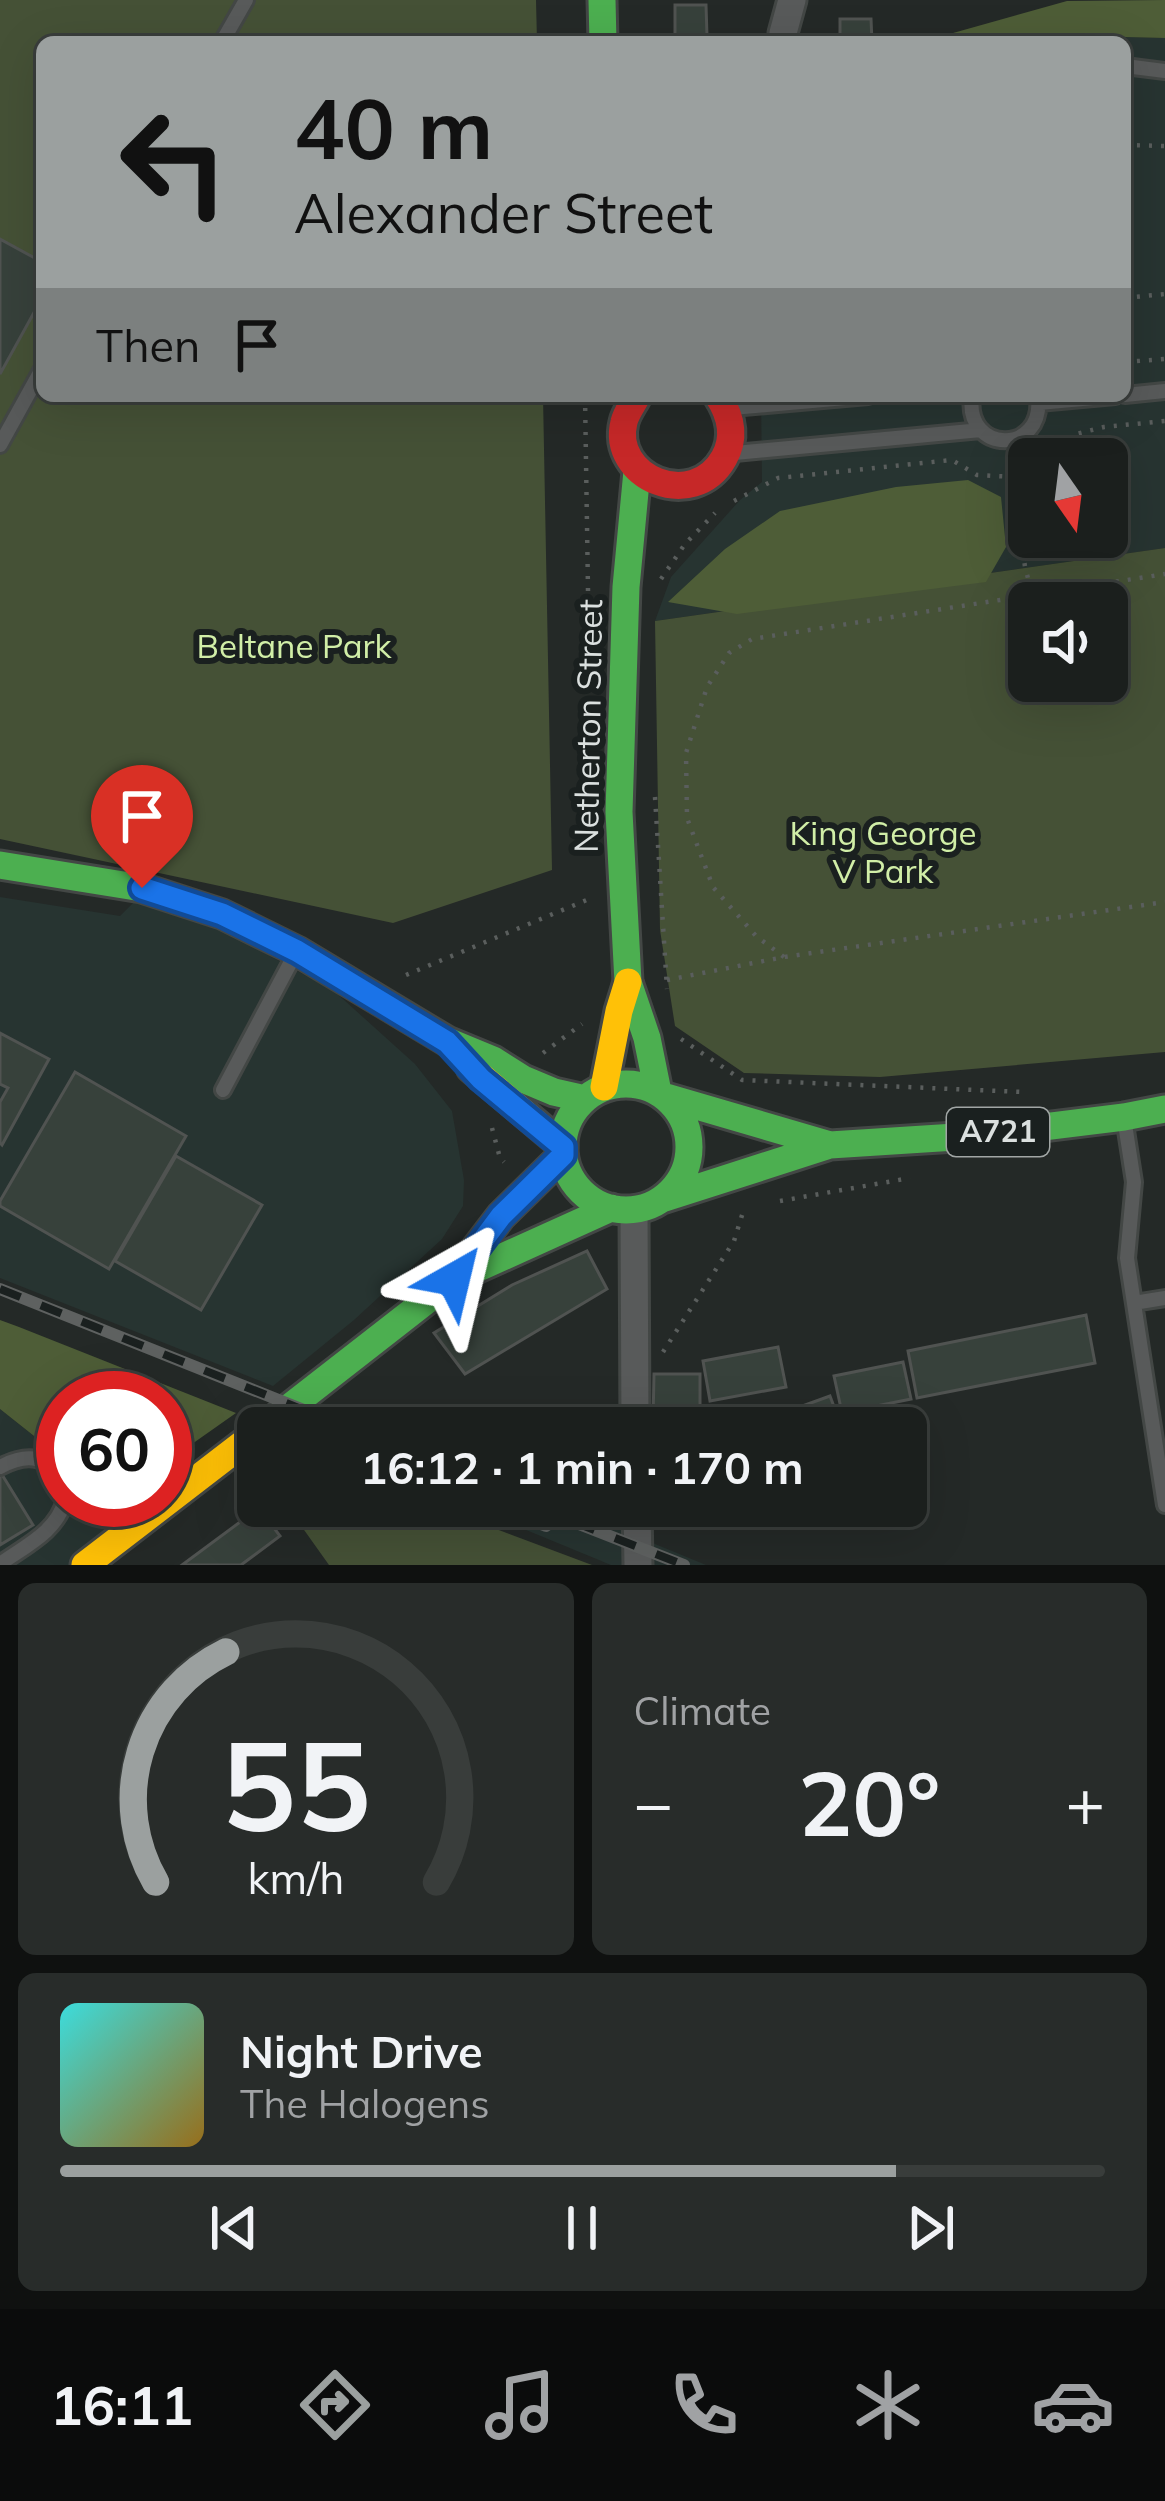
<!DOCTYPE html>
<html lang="en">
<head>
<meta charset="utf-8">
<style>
	body { margin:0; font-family:Mulish,sans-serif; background:#282c2a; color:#f1f3f6; height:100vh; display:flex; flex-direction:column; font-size:45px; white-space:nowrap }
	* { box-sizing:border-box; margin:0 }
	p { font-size:39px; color:#a0a2a4 }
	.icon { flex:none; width:66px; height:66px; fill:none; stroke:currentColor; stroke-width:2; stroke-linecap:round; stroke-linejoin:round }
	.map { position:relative; height:1565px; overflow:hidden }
	.sheet { display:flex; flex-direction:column; gap:18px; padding:18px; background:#0f1110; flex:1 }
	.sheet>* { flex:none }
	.hud { position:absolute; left:36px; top:36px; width:1095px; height:366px; border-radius:18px; box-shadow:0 12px 48px #0002,0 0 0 3px #393d3b; background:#9ba09f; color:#111; overflow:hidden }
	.needle { width:78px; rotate:166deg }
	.fabs { position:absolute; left:1008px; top:438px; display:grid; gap:24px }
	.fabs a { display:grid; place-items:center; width:120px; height:120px; border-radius:18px; background:#1b1f1d; box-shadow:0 12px 48px #0002,0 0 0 3px #393d3b; font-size:60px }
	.speed { position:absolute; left:36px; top:1371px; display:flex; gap:24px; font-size:60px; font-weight:700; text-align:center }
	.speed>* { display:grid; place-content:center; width:156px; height:156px; border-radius:50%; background:#1b1f1d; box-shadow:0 12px 48px #0002,0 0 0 3px #393d3b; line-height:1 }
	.speed .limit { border:18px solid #d22; background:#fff; color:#111 }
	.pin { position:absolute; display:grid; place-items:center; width:102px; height:102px; color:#fff; margin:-123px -51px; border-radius:50% 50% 50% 0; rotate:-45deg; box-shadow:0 0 12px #0007 }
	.pin .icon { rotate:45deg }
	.me { position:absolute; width:132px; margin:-66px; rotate:37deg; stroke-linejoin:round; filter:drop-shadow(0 0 9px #0008) }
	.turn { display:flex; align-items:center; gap:42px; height:252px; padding:0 60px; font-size:54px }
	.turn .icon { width:156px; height:156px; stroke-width:2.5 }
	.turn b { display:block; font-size:84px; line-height:102px }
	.then { display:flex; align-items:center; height:114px; padding:0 60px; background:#0003; gap:24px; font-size:45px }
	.big { font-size:90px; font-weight:700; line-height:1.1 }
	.sheet .card { flex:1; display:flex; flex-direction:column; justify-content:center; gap:18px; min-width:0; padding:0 42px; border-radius:18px; background:#282c2a }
	.sheet .dial { align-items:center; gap:0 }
	.dial svg { height:312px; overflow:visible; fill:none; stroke:#393d3b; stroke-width:7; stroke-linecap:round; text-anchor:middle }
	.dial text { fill:#f1f3f6; stroke:none }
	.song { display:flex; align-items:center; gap:36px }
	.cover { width:144px; height:144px; border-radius:18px; background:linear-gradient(135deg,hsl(180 70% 55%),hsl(40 70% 35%)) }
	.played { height:12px; border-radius:6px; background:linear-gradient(90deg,#9ba09f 80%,#393d3b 80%) }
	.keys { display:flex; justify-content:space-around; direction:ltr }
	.heat { display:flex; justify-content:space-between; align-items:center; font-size:66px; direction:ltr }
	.sheet .tiles { flex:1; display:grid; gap:18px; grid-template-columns:1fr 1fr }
	.card:last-child { grid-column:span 2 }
	.trip { position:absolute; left:237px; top:1407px; width:690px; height:120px; border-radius:18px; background:#1b1f1d; box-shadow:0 12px 48px #0002,0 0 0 3px #393d3b; font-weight:700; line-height:120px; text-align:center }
	.tab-bar { display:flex; height:192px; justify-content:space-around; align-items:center; background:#0b0c0c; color:#a0a2a4 }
	.tab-bar .icon { width:84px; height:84px }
	.tab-bar .on { color:#9ba09f }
	.tab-bar b { font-size:54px; color:#f1f3f6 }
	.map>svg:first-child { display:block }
	.built { fill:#273431; fill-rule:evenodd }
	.green { fill:#455136; fill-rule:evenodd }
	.forest { fill:#4e5d37 }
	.building { fill:#37413b; stroke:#505351; stroke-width:3 }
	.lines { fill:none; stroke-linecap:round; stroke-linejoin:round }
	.lane-casing { stroke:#434745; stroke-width:20 }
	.street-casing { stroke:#434745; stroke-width:33 }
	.fast-casing { stroke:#434745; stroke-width:33 }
	.slow-casing { stroke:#434745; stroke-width:33 }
	.jam-casing { stroke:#434745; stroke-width:33 }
	.path { stroke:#5a5e5d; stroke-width:4.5; stroke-dasharray:3 9; stroke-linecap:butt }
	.lane { stroke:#585a5a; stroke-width:14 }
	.street { stroke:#585a5a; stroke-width:27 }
	.fast { stroke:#4caf50; stroke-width:27 }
	.slow { stroke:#ffc107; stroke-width:27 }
	.jam { stroke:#c62828; stroke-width:27 }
	.rail-casing { stroke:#5e6160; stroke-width:12 }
	.rail { stroke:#1a201f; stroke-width:8; stroke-dasharray:22; stroke-linecap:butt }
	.route-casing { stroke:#114b97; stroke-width:30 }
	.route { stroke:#1a73e8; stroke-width:21 }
	.labels { text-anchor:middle; stroke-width:12; stroke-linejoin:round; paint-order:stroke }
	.shield { fill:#1a201f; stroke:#a1a6a5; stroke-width:3 }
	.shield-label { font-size:30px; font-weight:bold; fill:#dbe0df }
	.park-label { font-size:33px; fill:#d1eea7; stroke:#1a201f }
	.street-label { font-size:33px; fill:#dbe0df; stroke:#1a201f }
</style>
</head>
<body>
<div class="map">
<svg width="1165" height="1565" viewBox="0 0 1165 1565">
	<rect width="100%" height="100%" fill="#242927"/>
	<path class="built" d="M1082,36L1165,38V548L655,621L671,577L740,500L762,482L761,396H1125V42H1027ZM1029,459H1107V537H1029Z
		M0,897L120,916L135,901L215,926L334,991L415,1064L452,1111L464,1180L463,1206L442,1239L354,1320L273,1386L0,1278Z
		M0,1409L63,1459V1500H115L141,1522L85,1565H0Z
		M468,1506H563L706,1565H611Z"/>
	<path class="green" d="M0,0H536L537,42H42V396H543L552,870L393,923L0,839Z
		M1165,548V1052L880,1077L744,1073L675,1026L660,930L655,621ZM1029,603H1107V681H1029Z
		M287,1506H435L592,1565H329Z"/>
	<path class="forest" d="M1165,0V38L1082,36L1027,42H921L1067,1Z
		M968,480L1001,497L1006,547L986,582L737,614L668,602L725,549L780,511L896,487Z
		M0,1320L19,1327L236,1413L165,1463V1398H63V1459L0,1409Z"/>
	<path class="building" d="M675,5H706L707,36L675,37Z
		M840,19H871L872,42H840Z
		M0,239L42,262L37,275L42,278V298L0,374Z
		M0,1033L49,1059L2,1145L0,1143V1102L8,1088L0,1084Z
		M75,1072L186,1136L109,1269L0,1206V1201Z
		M176,1156L262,1205L201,1310L115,1261Z
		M587,1251L607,1289L465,1374L434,1333L512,1285Z
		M1086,1315L1095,1363L917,1398L908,1351Z
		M778,1347L786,1387L710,1401L703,1361Z
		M903,1362L911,1399L842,1413L834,1376Z
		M654,1374H700V1422L653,1421Z
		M830,1396L842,1428H763L761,1421Z
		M1,1473L33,1525L0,1545V1474Z
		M259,1508L280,1536L241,1565H182Z"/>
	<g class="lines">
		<defs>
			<path id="lane" d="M222,42L246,0
				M1125,66L1165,71
				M1125,395L1165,391
				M972,396C964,454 1045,456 1038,396
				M1039,403L1115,396
				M732,408L868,396
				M0,445L42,369
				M735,453L981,430
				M223,1090L294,956
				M1125,1124L1134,1182L1127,1258L1165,1505
				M1134,1303L1165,1298
				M0,1467C28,1452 51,1455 63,1487
				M637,1507L696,1512L715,1506
				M0,1564C25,1546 57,1532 65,1500"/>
			<path id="street" d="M783,33L792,0
				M634,1210L635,1428
				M637,1506L638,1565"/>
			<path id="fast" d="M602,0L603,42
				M637,471L626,587L619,812L628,982L647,1038L658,1092
				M0,865L142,888L222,914L297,951L447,1041L493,1060L523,1079L554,1092L585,1099
				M563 1147a63 63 0 1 1 126 0a63 63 0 1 1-126 0Z
				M666,1097L830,1145
				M662,1199L830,1145L971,1136L1124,1117L1165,1109
				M263,1428L454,1279L611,1208"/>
			<path id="slow" d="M471,1068L563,1146
				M604,1087L619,1011L628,982
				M455,1276L501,1216L563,1155
				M85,1565L258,1432"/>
			<path id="jam" d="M637,396C633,404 626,413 624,422C610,477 693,513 724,458C736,437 731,416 718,396"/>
		</defs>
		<use href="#lane" class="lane-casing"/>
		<use href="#street" class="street-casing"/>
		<use href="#fast" class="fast-casing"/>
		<use href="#slow" class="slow-casing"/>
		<use href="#jam" class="jam-casing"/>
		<path class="path" d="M1125,145L1165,146
			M1125,298L1165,294
			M1125,362L1165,359
			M585,396L589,655
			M1011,456L1025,567L1032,593
			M1054,459L1076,434L1104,427L1165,421
			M734,501L778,478L952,460L977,475L1015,477L1029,473
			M661,579L685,544L715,513
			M655,797L667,989
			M784,957L756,936L713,887L687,818L686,753L707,687L729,653L752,639L1165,574
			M406,975L589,899
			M667,980L784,957L1165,902
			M681,1039L742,1080L1023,1092
			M543,1053L582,1024
			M492,1128L500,1158L504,1162
			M780,1201L910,1178
			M663,1352L734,1241L743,1212"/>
		<use href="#lane" class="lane"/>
		<use href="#street" class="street"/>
		<use href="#fast" class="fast"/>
		<use href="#slow" class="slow"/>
		<use href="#jam" class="jam"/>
		<defs>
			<path id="rail" d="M0,1289L349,1428
				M496,1506L546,1526
				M533,1506L684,1565"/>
		</defs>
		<use href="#rail" class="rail-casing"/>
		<use href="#rail" class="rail"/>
	</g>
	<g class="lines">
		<defs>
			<path id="route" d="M142,888L222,914L297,951L447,1042L481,1079L563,1147V1155L501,1216L454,1279"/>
		</defs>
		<use href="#route" class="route-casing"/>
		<use href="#route" class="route"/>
	</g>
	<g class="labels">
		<rect class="shield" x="947" y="1108" width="102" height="48" rx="9"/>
		<g class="shield-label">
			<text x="998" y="1142">A721</text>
		</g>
		<g class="park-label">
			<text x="294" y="658">Beltane Park</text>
			<text x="883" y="845">King George<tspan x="883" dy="38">V Park</tspan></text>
		</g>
		<g class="street-label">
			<text transform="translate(588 726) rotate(-89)" y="12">Netherton Street</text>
		</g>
	</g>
</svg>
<div class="fabs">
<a><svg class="needle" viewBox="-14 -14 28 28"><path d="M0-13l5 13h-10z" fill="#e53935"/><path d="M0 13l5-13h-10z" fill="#a0a2a4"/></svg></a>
<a><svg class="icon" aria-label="sound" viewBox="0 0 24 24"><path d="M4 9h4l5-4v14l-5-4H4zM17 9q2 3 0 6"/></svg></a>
</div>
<div class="speed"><div class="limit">60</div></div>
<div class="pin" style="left:142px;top:888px;background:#d93025"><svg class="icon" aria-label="arrive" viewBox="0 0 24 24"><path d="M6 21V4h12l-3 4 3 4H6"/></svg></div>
<svg class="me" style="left:454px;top:1279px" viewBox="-20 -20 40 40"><path d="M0-17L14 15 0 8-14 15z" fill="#1a73e8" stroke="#fff" stroke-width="4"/></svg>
<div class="trip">16:12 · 1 min · 170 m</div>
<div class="hud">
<div class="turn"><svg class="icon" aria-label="left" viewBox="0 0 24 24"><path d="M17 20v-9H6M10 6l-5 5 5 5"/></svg><div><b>40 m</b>Alexander Street</div></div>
<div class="then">Then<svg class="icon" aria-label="arrive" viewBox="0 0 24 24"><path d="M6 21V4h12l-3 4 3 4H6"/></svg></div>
</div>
</div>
<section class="sheet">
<div class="tiles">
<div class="card dial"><svg viewBox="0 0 100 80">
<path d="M14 69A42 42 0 1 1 86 69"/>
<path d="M14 69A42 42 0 0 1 32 10" stroke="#9ba09f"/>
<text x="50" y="56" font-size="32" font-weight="700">55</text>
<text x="50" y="72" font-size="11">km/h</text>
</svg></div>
<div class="card"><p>Climate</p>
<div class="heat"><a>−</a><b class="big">20°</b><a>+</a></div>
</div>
<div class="card">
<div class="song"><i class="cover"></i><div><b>Night Drive</b><p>The Halogens</p></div></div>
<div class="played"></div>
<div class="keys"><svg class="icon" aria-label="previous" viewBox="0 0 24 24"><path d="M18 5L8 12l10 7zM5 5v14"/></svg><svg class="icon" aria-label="pause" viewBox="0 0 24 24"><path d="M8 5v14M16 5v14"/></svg><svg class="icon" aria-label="next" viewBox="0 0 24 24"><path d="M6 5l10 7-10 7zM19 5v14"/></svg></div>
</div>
</div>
</section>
<nav class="tab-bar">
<b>16:11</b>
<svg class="icon on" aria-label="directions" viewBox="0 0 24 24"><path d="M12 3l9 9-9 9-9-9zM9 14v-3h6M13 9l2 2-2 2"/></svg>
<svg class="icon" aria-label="music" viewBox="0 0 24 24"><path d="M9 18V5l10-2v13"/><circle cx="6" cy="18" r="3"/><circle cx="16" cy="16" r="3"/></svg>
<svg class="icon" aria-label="phone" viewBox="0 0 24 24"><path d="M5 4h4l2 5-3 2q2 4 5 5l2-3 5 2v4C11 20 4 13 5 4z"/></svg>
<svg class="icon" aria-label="climate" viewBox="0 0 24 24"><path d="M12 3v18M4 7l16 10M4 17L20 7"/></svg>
<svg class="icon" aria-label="car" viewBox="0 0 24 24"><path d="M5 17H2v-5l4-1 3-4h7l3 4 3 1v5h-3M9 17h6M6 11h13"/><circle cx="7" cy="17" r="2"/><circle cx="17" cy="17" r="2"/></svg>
</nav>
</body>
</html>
